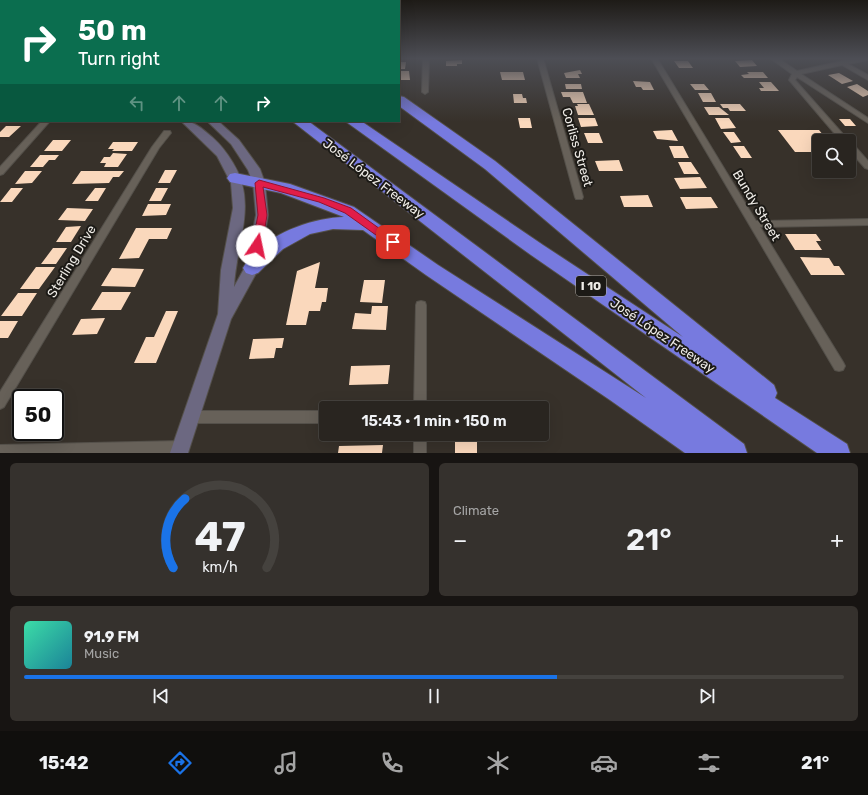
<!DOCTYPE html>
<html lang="en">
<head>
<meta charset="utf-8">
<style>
	body { margin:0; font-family:Rubik,sans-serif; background:#35312d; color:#f1f3f6; height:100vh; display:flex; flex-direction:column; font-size:15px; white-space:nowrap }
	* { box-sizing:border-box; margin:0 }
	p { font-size:13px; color:#a5a5a5 }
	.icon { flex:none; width:22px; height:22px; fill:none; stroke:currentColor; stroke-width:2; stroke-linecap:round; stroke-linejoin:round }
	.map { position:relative; height:453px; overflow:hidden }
	.details { display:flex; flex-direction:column; gap:10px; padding:10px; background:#171412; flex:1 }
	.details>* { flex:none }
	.hud { position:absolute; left:0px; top:0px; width:400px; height:122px; box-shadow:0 4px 16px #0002,0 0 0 1px #45423e; background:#0b6e4f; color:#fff; overflow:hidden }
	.controls { position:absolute; left:812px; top:134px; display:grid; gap:8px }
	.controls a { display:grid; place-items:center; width:44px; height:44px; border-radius:4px; background:#292520; box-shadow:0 4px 16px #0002,0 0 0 1px #45423e; font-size:20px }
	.speed { position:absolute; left:12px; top:389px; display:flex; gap:8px; font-size:20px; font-weight:700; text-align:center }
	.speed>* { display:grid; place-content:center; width:52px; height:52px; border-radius:50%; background:#292520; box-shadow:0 4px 16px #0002,0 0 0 1px #45423e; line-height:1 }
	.speed .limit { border:2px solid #111; border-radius:6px; background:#fff; color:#111 }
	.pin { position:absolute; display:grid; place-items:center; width:34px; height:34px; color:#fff; margin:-17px; border-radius:8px; box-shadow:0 2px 6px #0006 }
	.me { position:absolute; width:44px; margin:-22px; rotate:11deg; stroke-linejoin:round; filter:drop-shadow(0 0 3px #0008) }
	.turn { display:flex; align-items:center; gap:14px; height:84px; padding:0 12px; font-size:18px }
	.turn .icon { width:52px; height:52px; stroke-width:2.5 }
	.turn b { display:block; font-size:28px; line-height:34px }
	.lanes { display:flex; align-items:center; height:38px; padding:0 12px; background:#0003; justify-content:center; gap:20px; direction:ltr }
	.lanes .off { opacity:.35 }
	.big { font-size:30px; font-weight:600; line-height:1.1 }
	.details .widget { flex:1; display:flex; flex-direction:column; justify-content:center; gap:6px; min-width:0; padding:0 14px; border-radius:6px; background:#35312d }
	.details .dial { align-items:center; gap:0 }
	.dial svg { height:104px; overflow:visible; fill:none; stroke:#45423e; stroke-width:7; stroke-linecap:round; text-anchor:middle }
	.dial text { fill:#f1f3f6; stroke:none }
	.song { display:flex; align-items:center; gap:12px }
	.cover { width:48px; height:48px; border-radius:6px; background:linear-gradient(135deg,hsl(160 70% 55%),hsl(190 70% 35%)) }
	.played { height:4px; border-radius:2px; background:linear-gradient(90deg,#1a73e8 65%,#45423e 65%) }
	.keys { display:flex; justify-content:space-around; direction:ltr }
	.heat { display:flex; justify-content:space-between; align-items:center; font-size:22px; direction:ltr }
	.details .tiles { flex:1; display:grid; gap:10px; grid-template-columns:1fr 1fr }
	.widget:last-child { grid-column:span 2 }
	.trip { position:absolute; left:319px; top:401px; width:230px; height:40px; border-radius:4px; background:#292520; box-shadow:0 4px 16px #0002,0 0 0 1px #45423e; font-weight:600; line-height:40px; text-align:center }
	.tabs { display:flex; height:64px; justify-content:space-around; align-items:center; background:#100f0d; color:#a5a5a5 }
	.tabs .icon { width:28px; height:28px }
	.tabs .active { color:#1a73e8 }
	.tabs b { font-size:18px; color:#f1f3f6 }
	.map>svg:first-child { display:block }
	.building { fill:#fad8bc }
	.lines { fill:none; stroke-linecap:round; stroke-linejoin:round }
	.street-casing { stroke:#54504a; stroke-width:2 }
	.secondary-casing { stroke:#54504a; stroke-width:2 }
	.highway-casing { stroke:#54504a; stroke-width:2 }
	.street { fill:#676159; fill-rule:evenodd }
	.secondary { fill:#6c6881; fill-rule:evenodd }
	.highway { fill:#777adf; fill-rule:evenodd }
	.route { fill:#e11d48; stroke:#92132f }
	.labels { text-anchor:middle; stroke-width:4; stroke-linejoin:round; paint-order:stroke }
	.shield { fill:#1c1a16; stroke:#b0ada8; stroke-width:1 }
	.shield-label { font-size:12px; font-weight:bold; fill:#efece7 }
	.street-label { font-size:13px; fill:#efece7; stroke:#1c1a16 }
</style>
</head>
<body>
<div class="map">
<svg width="868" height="453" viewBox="0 0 868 453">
	<rect width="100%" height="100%" fill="#37312a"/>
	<path class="building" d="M462,60V64H457V66H446V61Z
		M752,60L757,66L740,67L735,61Z
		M674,61H688L693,68H679Z
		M399,62H406L405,69H399Z
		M580,70L582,74H578L580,78H566L564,73Z
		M399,71H409L410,80H399Z
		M500,72H523L525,80H502Z
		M747,72H763L768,78H744L741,75L749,74Z
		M839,73L853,81L842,84L828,75Z
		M633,81L650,82L654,90H643L641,87H636Z
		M759,82H771L779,91H761L759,88H764Z
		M565,84H581L582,89H566Z
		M690,84H704L709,90H695Z
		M857,84L868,91V95L863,97L847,87Z
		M561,92H583L587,103H573L570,97H563Z
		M698,93H711L716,102H703Z
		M513,94H522L523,98H526L527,103H514Z
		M577,104H589L594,115H578L575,106H578Z
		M720,104H740L746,111H730L728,108H723Z
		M704,107H719L729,115H709Z
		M518,118H530L532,128H520Z
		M578,118H595L598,126L581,127Z
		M715,118H729L736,128L721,129Z
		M839,119H850L856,126H845Z
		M5,121H25L23,123H3Z
		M6,126H21L9,137H0V132Z
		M672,130L678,141L657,139L653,131Z
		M778,130H819L828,141H819V152H795Z
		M723,132H734L741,142L731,143Z
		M584,133H599L603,143H588Z
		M53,140H71L62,151H44Z
		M113,142H138L132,151H112L114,149H108Z
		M669,146H683L689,158H674Z
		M733,146H744L752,158H741Z
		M113,153L127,154L118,167H104L106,163H100L104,157H110Z
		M40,155H59L55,160H49L43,167H30Z
		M619,160L623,171H599L595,161Z
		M678,162H691L699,174H684Z
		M165,170H177L170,183H158Z
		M25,171H42L32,183L15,184Z
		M81,171H124L119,177H113L109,183L72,184Z
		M700,177L707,188L680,189L674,178Z
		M11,188H23L12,202H0Z
		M95,188H106L98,201H85Z
		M156,188H168L161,201H149Z
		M648,195L653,207H624L620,196Z
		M680,197H711L718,208L686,209Z
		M148,204H171L166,215L142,216Z
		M67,208L93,209L85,221L58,220Z
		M81,226L71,242H56L66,227Z
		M136,228H172L167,239H149L139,258L119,259Z
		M785,234H816L821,241H816L822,250H795Z
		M53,248H67L56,264H41Z
		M800,257L829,258L834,266H839L845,275H811Z
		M320,262L315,288H328L326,302H322L320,311H309L306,325H286L297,271Z
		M36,267H55L39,289H20Z
		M112,268L144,269L135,287L101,286Z
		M364,280H385L382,303L360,302Z
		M102,292H131L121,310H91Z
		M18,293H37L22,316H1Z
		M372,306H388L386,330L352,329L355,313L371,314Z
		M166,311H178L156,363H134L146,337H154Z
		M105,318L97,334L72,335L81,319Z
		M0,321H18L8,338H0Z
		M284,338L282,348H276L274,358L249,359L253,339Z
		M390,365L388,384L349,385L351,366Z
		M41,393H59L55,401V398H39Z
		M455,441H477V453H455Z
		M383,445L382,453H338L339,446Z"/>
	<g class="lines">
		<defs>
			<path id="street" d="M423,58H429L428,92L425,94L422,92Z
				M537,58H543L583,197L582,199H576L575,197Z
				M651,58H657L756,221L868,219V225L760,227L843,362L845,366L843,370L839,371L835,370Z
				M770,58H778L797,71L856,58H868V60L848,64L868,75V80L842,65L801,74L868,118V123L797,77L795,80L849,141H841L790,81L789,80L792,74Z
				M42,121H50L3,174L0,175V167Z
				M164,131H170L171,133L159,148L4,407L0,409V392L152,147Z
				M849,143H852L868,161V169L865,168L849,150Z
				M421,301L425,302L426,305V408H414L416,305L417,302Z
				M191,411H326V423H191L187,421L185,417L187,413Z
				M414,434H426V453H414Z
				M181,441L185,443L187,447L185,451L182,453H0V445Z"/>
			<path id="secondary" d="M181,121C195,121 201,128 212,137C221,145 227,153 233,163C258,203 236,244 234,287L245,267L256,215L253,183L248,170L231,144L207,121H218L239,140L260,169L265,183L268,215L259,268L231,319L188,453H170L218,314L221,270L233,208L231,183L217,156Z"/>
			<path id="highway" d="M399,96L404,97L495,161L774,385L777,393L775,398L847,444L850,453H817L531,255L345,121H361L543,245L683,337L485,169L399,106Z
				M292,121H308L744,444L747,453H685L610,400L426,275L363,230L333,229L310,234L283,249L258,273L252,275L246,273L243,268C260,236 310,218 344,217L281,193L230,182L227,178L230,174L235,173L290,184L354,207L438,265L646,398Z"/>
		</defs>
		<use href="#street" class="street-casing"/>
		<use href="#secondary" class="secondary-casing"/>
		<use href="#highway" class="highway-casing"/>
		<use href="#street" class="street"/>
		<use href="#secondary" class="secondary"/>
		<use href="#highway" class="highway"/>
	</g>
	<linearGradient id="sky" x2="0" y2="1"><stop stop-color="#1e1b17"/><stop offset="0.48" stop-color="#4d4e55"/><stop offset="1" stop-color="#4d4e55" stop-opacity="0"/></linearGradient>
	<rect width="868" height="122" fill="url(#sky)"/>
	<path class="route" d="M259,180L324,198L351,208L398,242L397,245H390L345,213L319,202L263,187L267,215L262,246L257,250L253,249L252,246L258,215L255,183Z"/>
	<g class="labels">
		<rect class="shield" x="576" y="276" width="30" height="20" rx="3"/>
		<g class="shield-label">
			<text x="591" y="290">I 10</text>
		</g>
		<g class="street-label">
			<text transform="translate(578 147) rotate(74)" y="5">Corliss Street</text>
			<text transform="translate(374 178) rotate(37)" y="5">José López Freeway</text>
			<text transform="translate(757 205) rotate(59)" y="5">Bundy Street</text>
			<text transform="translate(71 261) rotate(-59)" y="5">Sterling Drive</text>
			<text transform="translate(663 335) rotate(34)" y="5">José López Freeway</text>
		</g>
	</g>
</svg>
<div class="controls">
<a><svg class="icon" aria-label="search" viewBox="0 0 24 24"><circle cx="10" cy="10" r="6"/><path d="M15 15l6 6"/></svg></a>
</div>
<div class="speed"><div class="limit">50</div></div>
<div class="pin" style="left:393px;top:242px;background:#d93025"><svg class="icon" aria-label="arrive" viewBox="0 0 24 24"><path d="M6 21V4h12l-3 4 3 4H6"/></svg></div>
<svg class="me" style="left:257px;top:246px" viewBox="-20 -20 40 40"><circle r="19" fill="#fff"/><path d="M0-13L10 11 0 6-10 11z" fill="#e11d48"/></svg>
<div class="trip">15:43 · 1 min · 150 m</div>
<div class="hud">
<div class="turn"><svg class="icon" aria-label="right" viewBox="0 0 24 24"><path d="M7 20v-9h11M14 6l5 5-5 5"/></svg><div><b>50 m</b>Turn right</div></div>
<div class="lanes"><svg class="icon off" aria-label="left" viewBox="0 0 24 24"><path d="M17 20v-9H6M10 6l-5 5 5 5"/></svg><svg class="icon off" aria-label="ahead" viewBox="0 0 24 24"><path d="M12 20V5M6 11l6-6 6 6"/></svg><svg class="icon off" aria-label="ahead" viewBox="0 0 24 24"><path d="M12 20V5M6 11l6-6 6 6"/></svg><svg class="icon" aria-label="right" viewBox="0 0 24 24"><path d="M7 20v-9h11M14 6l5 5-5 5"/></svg></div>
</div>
</div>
<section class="details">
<div class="tiles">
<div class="widget dial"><svg viewBox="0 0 100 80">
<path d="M14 69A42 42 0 1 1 86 69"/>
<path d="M14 69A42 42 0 0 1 23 16" stroke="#1a73e8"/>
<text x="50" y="56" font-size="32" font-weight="700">47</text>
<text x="50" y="72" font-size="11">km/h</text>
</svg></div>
<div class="widget"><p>Climate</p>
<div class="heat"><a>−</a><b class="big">21°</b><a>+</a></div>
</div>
<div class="widget">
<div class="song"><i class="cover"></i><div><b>91.9 FM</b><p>Music</p></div></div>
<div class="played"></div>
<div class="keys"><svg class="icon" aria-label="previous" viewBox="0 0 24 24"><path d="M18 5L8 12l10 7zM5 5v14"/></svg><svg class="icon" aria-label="pause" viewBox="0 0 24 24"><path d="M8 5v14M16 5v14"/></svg><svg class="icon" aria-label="next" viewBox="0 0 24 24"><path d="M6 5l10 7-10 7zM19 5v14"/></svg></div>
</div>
</div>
</section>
<nav class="tabs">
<b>15:42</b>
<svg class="icon active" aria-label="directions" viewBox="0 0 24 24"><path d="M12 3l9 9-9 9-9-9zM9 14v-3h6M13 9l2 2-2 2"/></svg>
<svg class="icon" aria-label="music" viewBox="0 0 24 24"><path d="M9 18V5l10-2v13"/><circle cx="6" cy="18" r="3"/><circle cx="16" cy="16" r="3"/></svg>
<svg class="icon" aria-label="phone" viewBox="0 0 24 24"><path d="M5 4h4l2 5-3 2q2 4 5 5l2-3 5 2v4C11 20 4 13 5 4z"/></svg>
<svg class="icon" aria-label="climate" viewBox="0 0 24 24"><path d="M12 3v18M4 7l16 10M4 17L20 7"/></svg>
<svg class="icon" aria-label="car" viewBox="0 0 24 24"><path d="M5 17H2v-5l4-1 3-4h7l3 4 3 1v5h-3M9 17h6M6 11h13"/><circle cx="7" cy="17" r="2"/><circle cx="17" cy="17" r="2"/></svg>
<svg class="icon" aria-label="filters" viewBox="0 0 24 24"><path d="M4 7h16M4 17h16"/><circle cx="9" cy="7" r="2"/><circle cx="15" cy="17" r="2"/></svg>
<b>21°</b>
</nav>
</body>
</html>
